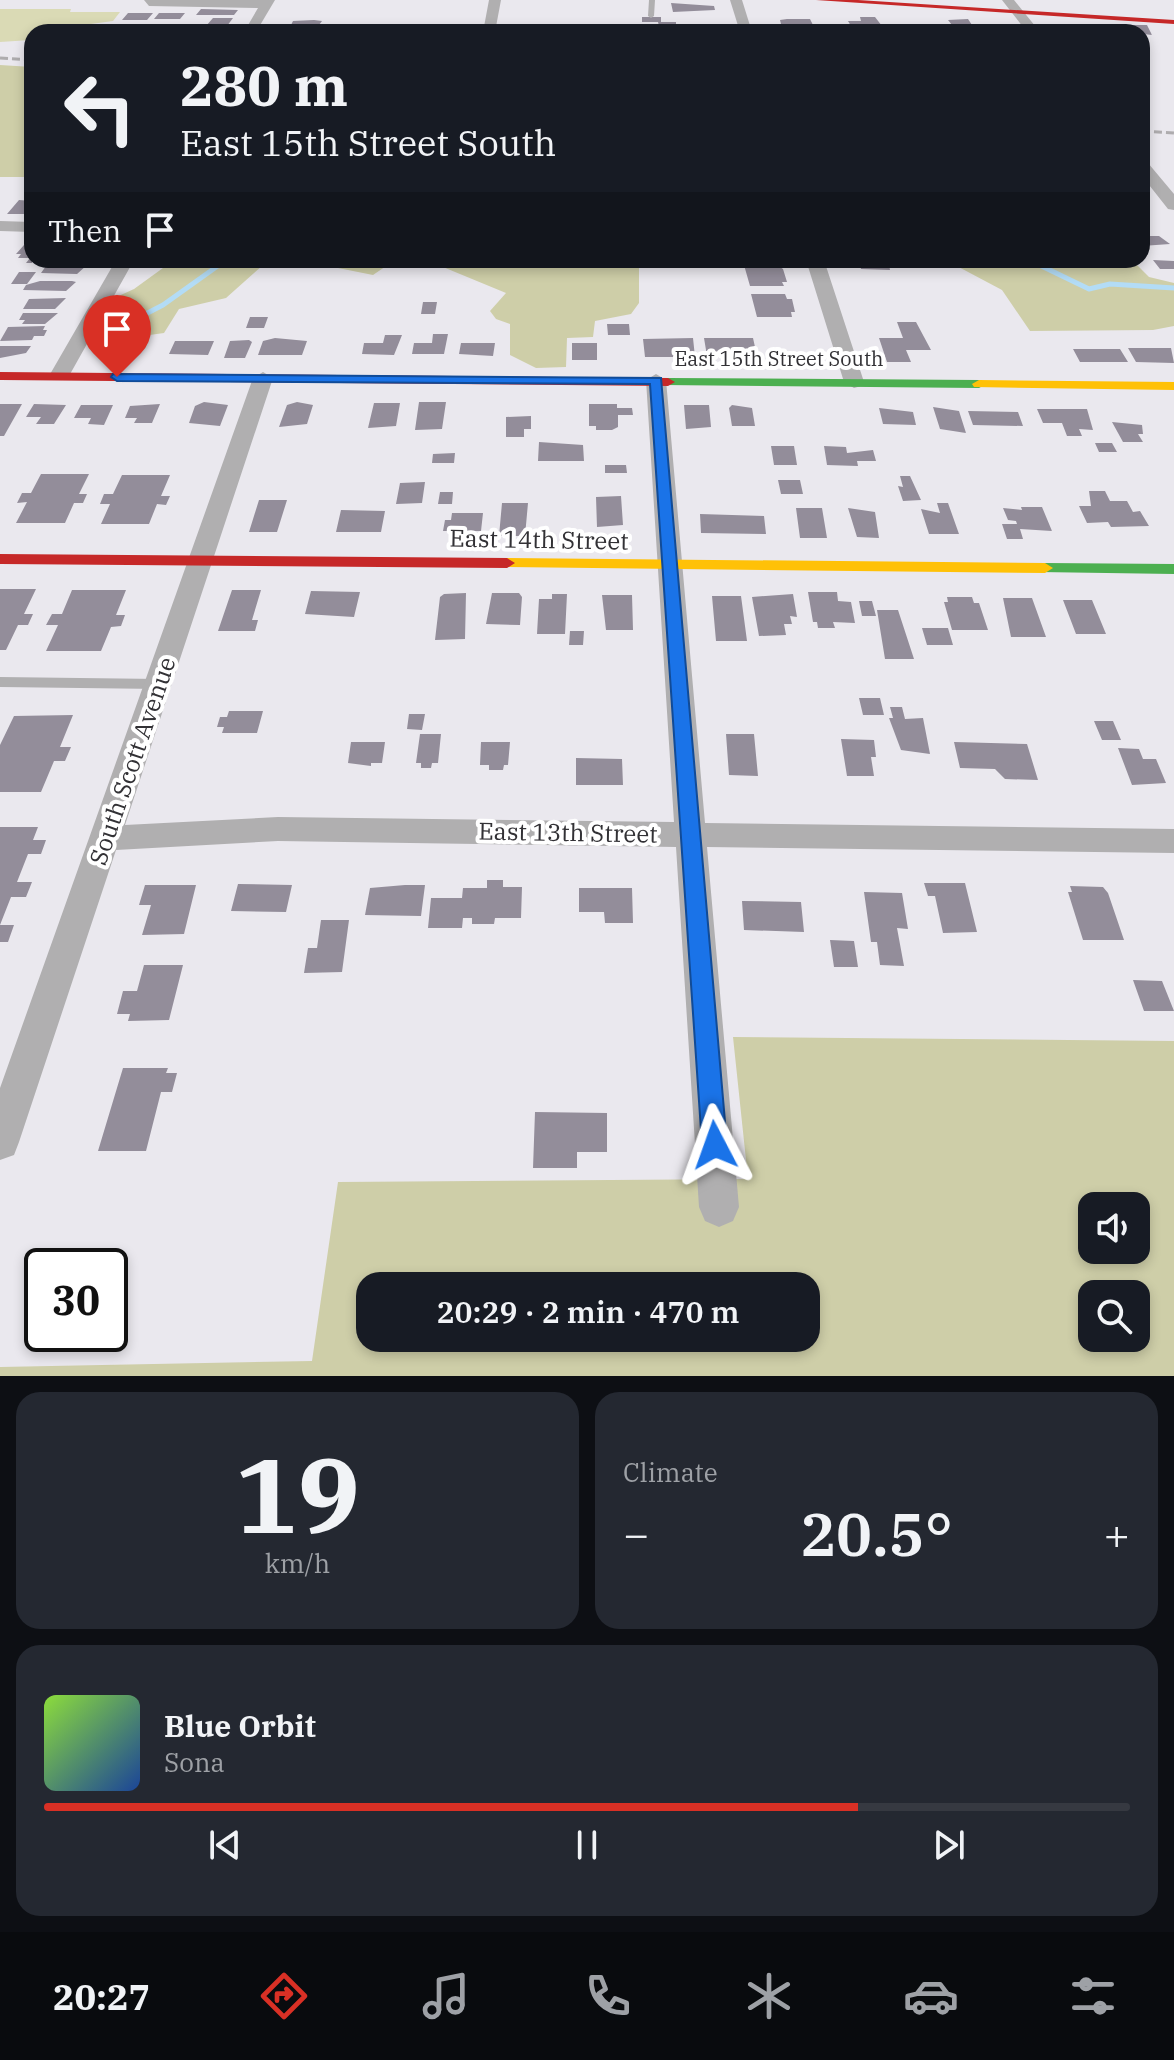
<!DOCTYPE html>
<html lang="en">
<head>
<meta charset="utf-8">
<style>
	body { margin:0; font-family:"IBM Plex Serif",serif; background:#242831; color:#f1f3f6; height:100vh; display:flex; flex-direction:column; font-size:30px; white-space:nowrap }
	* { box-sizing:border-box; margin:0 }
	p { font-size:26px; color:#9ea1a6 }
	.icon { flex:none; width:44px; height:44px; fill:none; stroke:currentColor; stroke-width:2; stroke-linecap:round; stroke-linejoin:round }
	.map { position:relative; height:1376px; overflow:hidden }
	.details { display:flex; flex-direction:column; gap:16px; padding:16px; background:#0d0f14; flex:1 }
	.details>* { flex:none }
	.banner { position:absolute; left:24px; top:24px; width:1126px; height:244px; border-radius:24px; box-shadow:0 4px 12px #0003; background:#171b24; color:#f1f3f6; overflow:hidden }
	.buttons { position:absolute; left:1078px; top:1192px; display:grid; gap:16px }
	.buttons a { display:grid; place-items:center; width:72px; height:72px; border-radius:16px; background:#171b24; box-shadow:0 4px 12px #0003; font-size:40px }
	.speed { position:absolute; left:24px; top:1248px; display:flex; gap:16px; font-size:40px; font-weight:700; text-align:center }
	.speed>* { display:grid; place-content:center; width:104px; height:104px; border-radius:50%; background:#171b24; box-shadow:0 4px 12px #0003; line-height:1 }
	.speed .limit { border:4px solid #111; border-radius:12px; background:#fff; color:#111 }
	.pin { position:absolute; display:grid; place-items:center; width:68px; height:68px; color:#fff; margin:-82px -34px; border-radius:50% 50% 50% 0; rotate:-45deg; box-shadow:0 0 8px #0007 }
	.pin .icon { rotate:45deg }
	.me { position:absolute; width:88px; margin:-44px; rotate:356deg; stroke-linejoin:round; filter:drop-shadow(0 0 6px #0008) }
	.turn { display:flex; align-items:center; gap:28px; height:168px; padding:0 24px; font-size:36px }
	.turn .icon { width:104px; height:104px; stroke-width:2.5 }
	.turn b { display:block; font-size:56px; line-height:68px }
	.then { display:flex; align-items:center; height:76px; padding:0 24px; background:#0003; gap:16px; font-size:30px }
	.big { font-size:60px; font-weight:600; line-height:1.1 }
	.details .card { flex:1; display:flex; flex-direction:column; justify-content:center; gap:12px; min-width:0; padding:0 28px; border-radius:24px; background:#242831 }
	.details .dial { align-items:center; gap:0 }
	.dial b { font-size:104px; line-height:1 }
	.song { display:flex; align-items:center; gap:24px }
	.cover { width:96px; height:96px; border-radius:12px; background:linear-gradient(135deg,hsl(90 70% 55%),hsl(220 70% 35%)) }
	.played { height:8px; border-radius:4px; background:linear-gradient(90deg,#d93025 75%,#363941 75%) }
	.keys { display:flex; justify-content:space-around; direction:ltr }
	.heat { display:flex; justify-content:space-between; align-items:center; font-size:44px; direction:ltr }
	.details .tiles { flex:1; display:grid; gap:16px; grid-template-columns:1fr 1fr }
	.card:last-child { grid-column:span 2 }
	.trip { position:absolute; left:356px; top:1272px; width:464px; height:80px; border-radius:24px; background:#171b24; box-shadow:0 4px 12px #0003; font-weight:600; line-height:80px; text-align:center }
	.dock { display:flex; height:128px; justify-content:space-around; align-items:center; background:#090b0e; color:#9ea1a6 }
	.dock .icon { width:56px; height:56px }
	.dock .current { color:#d93025 }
	.dock b { font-size:36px; color:#f1f3f6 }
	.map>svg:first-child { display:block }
	.green { fill:#dadab5 }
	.forest { fill:#cecea8; fill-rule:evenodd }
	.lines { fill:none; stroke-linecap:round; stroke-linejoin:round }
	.stream { stroke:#b3dcf6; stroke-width:5 }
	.building { fill:#938d9a }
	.lane { fill:#b0afb0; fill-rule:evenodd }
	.street { fill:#b0afb0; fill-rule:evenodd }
	.fast { fill:#4caf50; fill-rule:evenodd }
	.slow { fill:#ffc107; fill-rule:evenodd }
	.jam { fill:#c62828; fill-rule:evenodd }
	.rail { stroke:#aeacae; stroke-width:3; stroke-dasharray:8 4; stroke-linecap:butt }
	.route { fill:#1a73e8; stroke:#114b97; stroke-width:2 }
	.labels { text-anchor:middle; stroke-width:8; stroke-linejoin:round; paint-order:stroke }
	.far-street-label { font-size:20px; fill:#323135; stroke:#fff }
	.street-label { font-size:24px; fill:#323135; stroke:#fff }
</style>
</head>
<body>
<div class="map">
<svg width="1174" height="1376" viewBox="0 0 1174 1376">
	<rect width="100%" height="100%" fill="#eae8ee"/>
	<path class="green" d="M0,9H71L70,12H120L113,21L32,32L31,40L0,42Z"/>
	<path class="forest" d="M0,65L32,67V177H0Z
		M174,260H395L373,275L308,262H283L262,266L226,298L179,309L164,333L135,337L94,330L112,299L134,289Z
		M426,260H802C747,260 694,268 639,268V303L631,314L595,321L593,337L567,338L566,367L536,368L510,355V324L496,319L490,311L506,293Z
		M923,260H1132L1149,277L1174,283V326L1153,330L1030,331L1002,290L953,264Z
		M733,1037L1174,1041V1376H0V1367L312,1361L338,1182L748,1179ZM1092,1206H1136V1250H1092ZM370,1286H806V1338H370ZM1092,1294H1136V1338H1092Z"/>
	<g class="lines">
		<path class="stream" d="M1029,260L1089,289L1110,284L1174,288
			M132,321L163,305L226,260"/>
	</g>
	<path class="building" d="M671,3L714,6L715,10L673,12Z
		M201,9L238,10L234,15H196Z
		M128,13H153L147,20H122Z
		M159,13H185L180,19H154Z
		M642,17H661V22H676V26H659L658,22H642Z
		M860,17H875L882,26H851L848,21H861Z
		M213,18H233L227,26H206Z
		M787,19H810L813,25L781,24L780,20Z
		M968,19L974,28L946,25H952L948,20Z
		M293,21L314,20L322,21L319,25L290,27Z
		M1121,25H1147L1152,35L1128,32Z
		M19,200L32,201L29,214H7Z
		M1142,236H1159L1170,244L1142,246Z
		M24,245H32V263H26L30,258H18L21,254H16Z
		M859,260H899L900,264H889L890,270L861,269Z
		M1153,260L1174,261V269H1160Z
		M87,265L77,274L41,273L46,266Z
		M744,265H777L783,269L787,282H782L784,286H750Z
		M19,272H36L27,284H11Z
		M40,281H72L76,282L66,291L23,290L26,285Z
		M751,294H785L787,299H792L795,312H791L792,317H757Z
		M66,298L55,309H23L29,299Z
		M423,302H437L435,314H421Z
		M23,313H58L45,324H22L25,320H19Z
		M250,317H268L264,328H246Z
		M897,322H916L931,350H906L911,362H887L879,338H903Z
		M607,324H629L630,335H608Z
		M45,326L43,330H47L44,336H34L32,340L0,341L8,327Z
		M433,334H448L444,354H412L414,343H432Z
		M385,335H402L394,355L362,354L364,343H383Z
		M275,338L307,341L302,355H258L263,341Z
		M693,338L695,357H645L643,339Z
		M704,338H753L757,356H707Z
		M249,340L252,342L245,358H224L230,341Z
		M175,341H214L208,355L169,354Z
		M461,343H495L493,356L459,354Z
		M572,343H597V360H572Z
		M0,346H31L26,353L0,358Z
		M1128,348H1171L1174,363L1136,362Z
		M1073,349H1120L1128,362H1080Z
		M204,402L228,405L220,426L189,423L195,406Z
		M297,402L313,405L307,424L279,427L287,405Z
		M419,402H446L442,429L415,430Z
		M374,403H400L396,426L368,428Z
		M0,404H22L4,436H0Z
		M34,404L66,405L54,424H36L41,417H26Z
		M160,404L152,423H134L137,418H125L130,406Z
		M589,404H617V408H632L633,415H618V427L612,430H596V426H589Z
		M81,405H113L104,425L88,424L91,418H74Z
		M684,405H709L711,427L686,429Z
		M732,405L752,408L755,426H732L729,408Z
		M933,407L959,411L966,433L940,429Z
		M879,408L913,412L916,425L883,424Z
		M1037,409H1087L1093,430L1079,429L1082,436H1067L1062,423H1043Z
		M968,411L1018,412L1023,426L973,425Z
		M531,416V429H524V437H506V417Z
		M1112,422L1142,425L1143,434H1138L1143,442H1123Z
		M539,442L583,445L584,461H538Z
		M1095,443H1112L1117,452H1099Z
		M771,446H794L797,465H774Z
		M824,446L846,447L847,453L873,450L876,461H857L858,466L827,465Z
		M455,453L454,463H432L433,454Z
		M605,465H626L627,473H605Z
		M41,474H89L79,494H87L83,503H74L65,523H16L27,502L17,503L22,493H31Z
		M122,475H170L161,496H170L166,505L157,504L149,524H101L110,504H100L104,494H113Z
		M900,476H910L921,500L903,501L898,486L903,487Z
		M778,480H800L803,494H781Z
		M425,482L422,503L396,504L400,483Z
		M1089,491H1105L1110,501H1127L1133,512L1140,511L1149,526L1111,527L1108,522L1087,523L1079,506H1091Z
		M440,492H453L452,504H438Z
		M621,496L623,525L597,527L596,497Z
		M259,500H287L277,532H249Z
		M502,503H528L525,536H499Z
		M937,503H948L959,534H929L921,509L940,513Z
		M1021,507H1042L1052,531L1020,529L1023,539H1007L1002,524H1017L1016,521L1008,520L1003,508L1022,510Z
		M796,508H822L827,538H800Z
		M848,508L875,512L879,538L857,537Z
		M341,510L385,511L381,532H336Z
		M452,513H483L481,531H443L445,520H451Z
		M700,514L764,516L766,534L701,533Z
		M0,589H36L24,614H33L28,625H18L6,650H0Z
		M72,590H126L116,615H125L121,626L111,627L101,651H46L58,625H46L52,614H62Z
		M232,590H261L252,620H258L255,631H218Z
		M311,591L360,592L354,617L305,614Z
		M808,592H837L838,601L851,602L855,623L833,622L835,628H818L817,622H813Z
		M466,593L465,639L435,640L440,597L444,594Z
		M492,593H519L522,597L520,625L486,624Z
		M552,594H567L565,634H537L539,599H552Z
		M793,594L797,617L790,616L792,624H784L786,635L759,636L752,597Z
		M602,595H632L633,630H606Z
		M712,596H741L747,641H716Z
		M947,597H972L974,603H979L988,630H952L944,602H948Z
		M1003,598H1032L1046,637H1011Z
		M1063,600H1092L1106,634H1076Z
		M859,601H872L876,616H862Z
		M877,610H898L914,659H885Z
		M922,628H948L953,645H927Z
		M570,631H584L583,645H569Z
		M859,698H880L884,715H863Z
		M890,707H902L905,719L923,718L930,754L901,750L889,718H893Z
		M229,711H263L257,733H222L224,727H217L220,717H227Z
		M409,714H425L422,730L407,729Z
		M73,715L60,747H71L65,761H54L41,792H0V745L14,716Z
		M1094,721H1113L1121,740H1102Z
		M420,734H441L438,763H432L431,768H421V763H416Z
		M726,734H754L758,776L729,775Z
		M841,739L874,740L876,757H871L874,776H847Z
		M351,742H385L382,763H371V766L348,763Z
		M481,742H510L508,765H504L503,770H489V765H480Z
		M954,742L1027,744L1038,780L1005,779L995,769L960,768Z
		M1118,748L1139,749L1143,759H1156L1166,783L1132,785Z
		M576,758L622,759L623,785H576Z
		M0,827H38L33,840H46L41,854H28L17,882H32L26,897H11L0,925Z
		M487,880H503V887H522L521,918H495L494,924H472V918H463L462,928H428L431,898H462L463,888H487Z
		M924,883H965L977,932L943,933L935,896H928Z
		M238,884L292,885L286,912L231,911Z
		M145,885H196L184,934L142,935L151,905H139Z
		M405,885H425L421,916L365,915L370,888Z
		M1070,886L1103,887L1108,893L1124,940H1083L1068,892H1072Z
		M579,888H632L633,923H605L604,912H579Z
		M864,892L902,893L908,929L897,928L904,966L880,965L877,942H871Z
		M742,901L801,902L804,932L744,930Z
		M321,920H349L342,972L304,973L308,948H317Z
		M0,925H14L8,942H0Z
		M830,940L854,941L858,967H834Z
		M144,965H183L169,1020L128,1021L130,1014H117L123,991H137Z
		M1133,980L1162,981L1174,1011H1144Z
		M123,1068H168L166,1073H177L172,1092H161L146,1151H98Z
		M535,1112L607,1113V1152H577V1168H533Z"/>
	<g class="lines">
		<path class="lane" d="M649,0H655L654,16L651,18L648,16Z
			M0,677L160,679L167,684L160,689L0,687Z"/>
		<path class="street" d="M144,0H275L256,32H244L258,8L149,6Z
			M489,0H501L495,32H483Z
			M730,0H742L752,32H740Z
			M1002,0H1014L1040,32H1027Z
			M1142,161L1148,163L1174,194V210L1168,209L1142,176Z
			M0,221L32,222V232L0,231Z
			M116,260H134L69,376L66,380H52L49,376Z
			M806,260H824L864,382L861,386L854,388L844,382Z
			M263,372L273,378L125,825L278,817L674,822L646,380L656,374L666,380L705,823L1174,829V853L707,847L739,1207L733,1221L719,1227L705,1221L699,1207L676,847L278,841L116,850L19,1142L14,1155L0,1160V1088L253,378Z"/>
		<path class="fast" d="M668,378L979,380L986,384L979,388L663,385V379Z
			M1045,563L1174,564V574L1039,572L1037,568Z"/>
		<path class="slow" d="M979,380L1174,382V390L974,387L972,384Z
			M507,558L1045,563L1053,568L1045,573L501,567L499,563L501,559Z"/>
		<path class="jam" d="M816,0H858L1174,20V24Z
			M0,372L668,378L675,382L668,386L0,380Z
			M0,554L507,558L515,563L507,568L0,564Z"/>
		<path class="rail" d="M0,58L32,60
			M1142,131L1174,133"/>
	</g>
	<path class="route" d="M113,374L661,378L727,1145L724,1153L715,1157L706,1153L702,1145L650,384L117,381L111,377Z"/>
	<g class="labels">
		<g class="far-street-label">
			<text x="779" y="366">East 15th Street South</text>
		</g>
		<g class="street-label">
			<text transform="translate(539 540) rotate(1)" y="8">East 14th Street</text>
			<text transform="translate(133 761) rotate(-71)" y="8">South Scott Avenue</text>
			<text transform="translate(568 833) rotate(1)" y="8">East 13th Street</text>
		</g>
	</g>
</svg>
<div class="buttons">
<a><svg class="icon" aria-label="sound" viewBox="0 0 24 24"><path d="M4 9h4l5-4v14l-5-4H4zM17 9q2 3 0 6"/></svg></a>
<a><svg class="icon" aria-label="search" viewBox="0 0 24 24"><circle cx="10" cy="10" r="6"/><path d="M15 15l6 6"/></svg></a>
</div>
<div class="speed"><div class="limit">30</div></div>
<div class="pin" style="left:117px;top:377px;background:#d93025"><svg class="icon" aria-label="arrive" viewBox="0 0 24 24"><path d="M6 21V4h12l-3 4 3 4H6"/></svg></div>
<svg class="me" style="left:715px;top:1145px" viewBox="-20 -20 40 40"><path d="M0-17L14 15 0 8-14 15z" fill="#1a73e8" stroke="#fff" stroke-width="4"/></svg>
<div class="trip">20:29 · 2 min · 470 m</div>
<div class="banner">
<div class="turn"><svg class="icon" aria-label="left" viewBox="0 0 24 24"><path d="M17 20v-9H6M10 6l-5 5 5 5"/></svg><div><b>280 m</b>East 15th Street South</div></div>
<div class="then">Then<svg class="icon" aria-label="arrive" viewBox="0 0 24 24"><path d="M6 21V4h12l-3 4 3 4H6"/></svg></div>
</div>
</div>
<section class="details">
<div class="tiles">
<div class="card dial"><b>19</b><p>km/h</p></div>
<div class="card"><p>Climate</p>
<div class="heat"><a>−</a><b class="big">20.5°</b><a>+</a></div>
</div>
<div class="card">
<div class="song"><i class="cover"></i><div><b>Blue Orbit</b><p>Sona</p></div></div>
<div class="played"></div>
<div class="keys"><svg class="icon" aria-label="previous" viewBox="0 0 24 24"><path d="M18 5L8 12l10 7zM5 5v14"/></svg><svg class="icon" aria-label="pause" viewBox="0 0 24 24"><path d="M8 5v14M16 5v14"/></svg><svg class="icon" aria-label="next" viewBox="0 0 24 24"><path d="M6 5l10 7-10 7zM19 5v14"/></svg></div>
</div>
</div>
</section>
<nav class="dock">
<b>20:27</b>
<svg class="icon current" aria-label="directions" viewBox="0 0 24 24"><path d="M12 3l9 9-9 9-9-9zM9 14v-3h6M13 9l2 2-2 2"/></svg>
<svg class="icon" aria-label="music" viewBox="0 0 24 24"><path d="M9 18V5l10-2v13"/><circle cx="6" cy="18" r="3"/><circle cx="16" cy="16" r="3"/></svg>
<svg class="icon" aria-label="phone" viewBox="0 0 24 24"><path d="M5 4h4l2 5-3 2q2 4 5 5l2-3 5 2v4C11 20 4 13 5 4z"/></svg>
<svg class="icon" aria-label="climate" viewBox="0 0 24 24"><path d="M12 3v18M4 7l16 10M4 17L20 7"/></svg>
<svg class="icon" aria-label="car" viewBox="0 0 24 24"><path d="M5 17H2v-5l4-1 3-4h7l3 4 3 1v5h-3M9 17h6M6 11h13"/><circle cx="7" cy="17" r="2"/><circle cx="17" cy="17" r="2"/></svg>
<svg class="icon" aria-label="filters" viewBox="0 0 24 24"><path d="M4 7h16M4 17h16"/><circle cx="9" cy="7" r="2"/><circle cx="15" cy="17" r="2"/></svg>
</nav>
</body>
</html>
